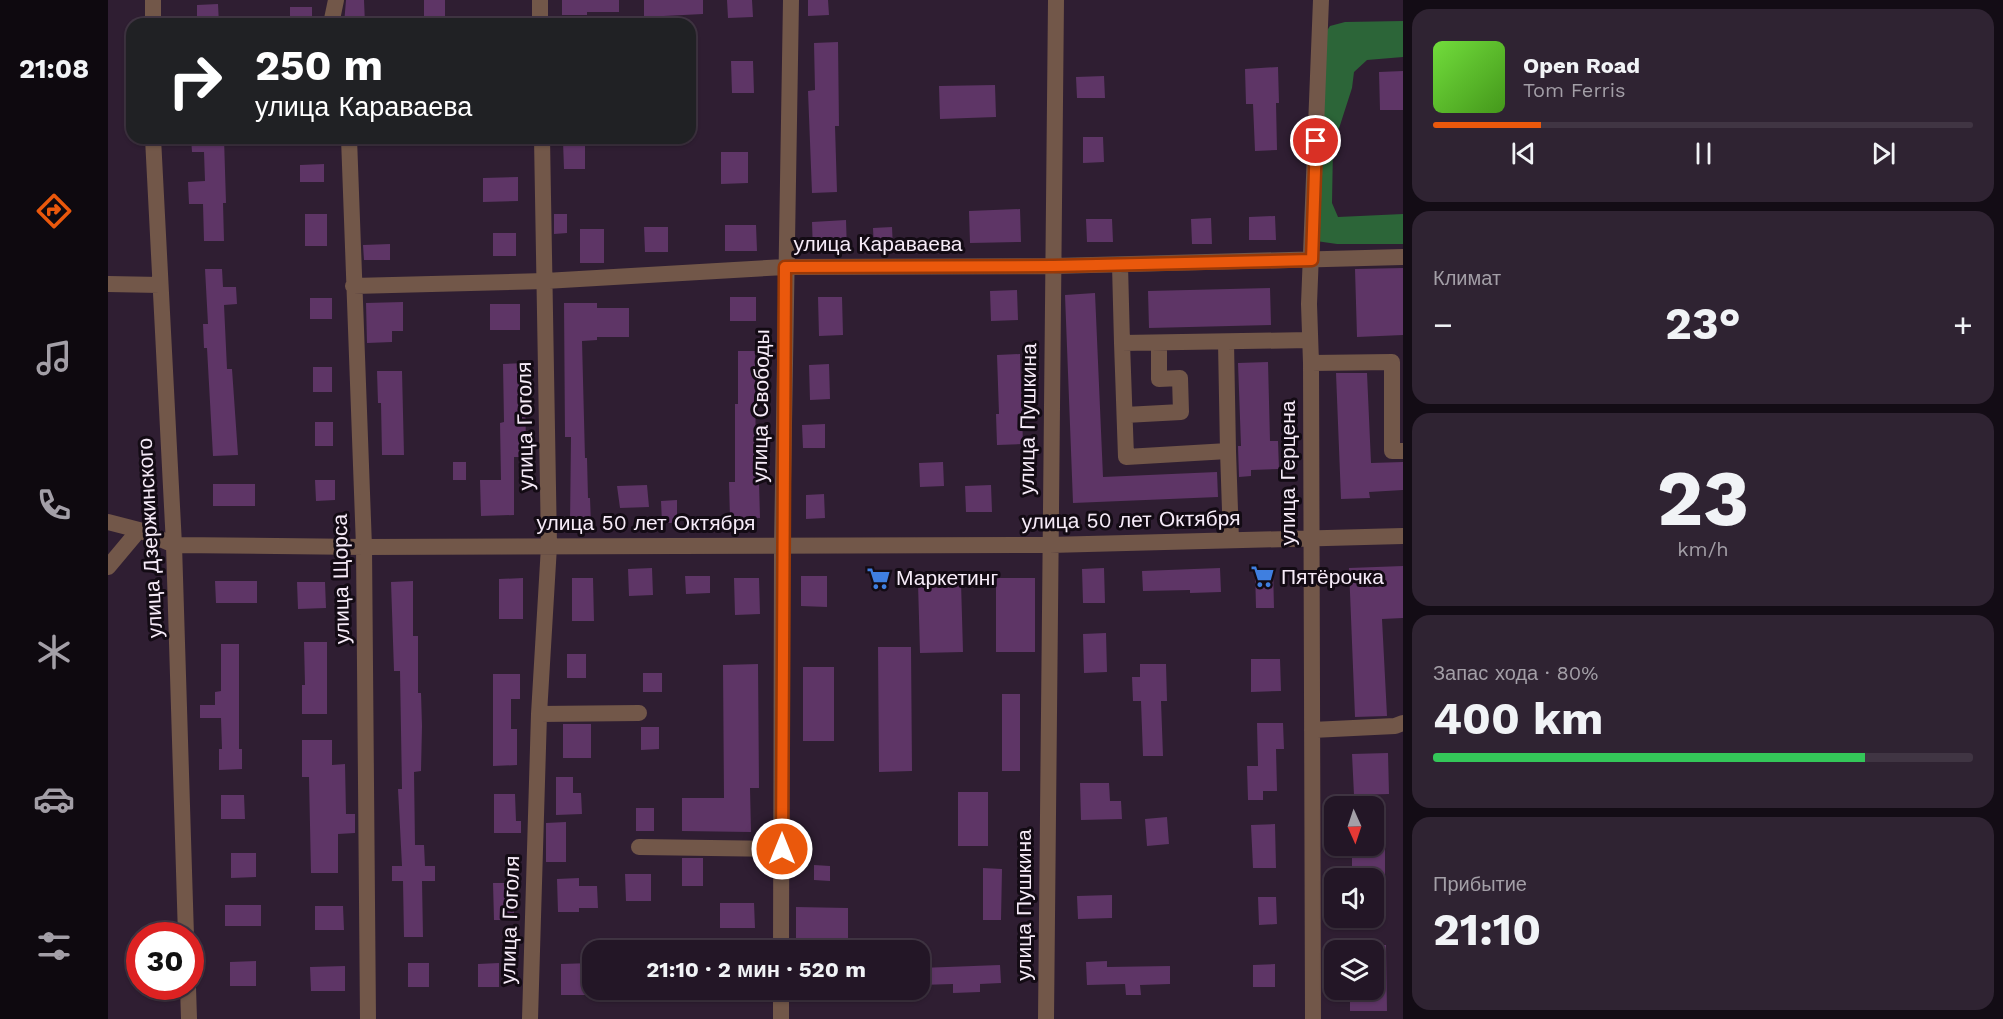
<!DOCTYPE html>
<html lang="ru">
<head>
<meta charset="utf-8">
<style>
	body { margin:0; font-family:"Work Sans",sans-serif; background:#2f2332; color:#f1f3f6; height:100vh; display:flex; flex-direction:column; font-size:22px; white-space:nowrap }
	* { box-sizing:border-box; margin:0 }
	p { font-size:20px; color:#a39fa7 }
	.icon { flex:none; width:33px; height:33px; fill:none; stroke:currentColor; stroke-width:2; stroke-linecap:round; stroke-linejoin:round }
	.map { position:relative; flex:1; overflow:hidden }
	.drawer { display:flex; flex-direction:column; gap:9px; padding:9px; background:#130c15; width:600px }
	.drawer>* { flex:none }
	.banner { position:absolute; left:18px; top:18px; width:570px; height:126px; border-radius:18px; box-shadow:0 2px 4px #0004,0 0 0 2px #403543; background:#202124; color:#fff; overflow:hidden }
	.needle { width:39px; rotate:177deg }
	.buttons { position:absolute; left:1216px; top:796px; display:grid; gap:12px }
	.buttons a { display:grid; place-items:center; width:60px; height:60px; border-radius:12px; background:#231626; box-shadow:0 2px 4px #0004,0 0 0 2px #403543; font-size:30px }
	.speed { position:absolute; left:18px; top:922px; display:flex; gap:12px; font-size:30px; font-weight:700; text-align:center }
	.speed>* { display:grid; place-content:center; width:78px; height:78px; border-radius:50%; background:#231626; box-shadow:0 2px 4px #0004,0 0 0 2px #403543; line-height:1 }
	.speed .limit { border:9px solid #d22; background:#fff; color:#111 }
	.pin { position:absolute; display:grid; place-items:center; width:51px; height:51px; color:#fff; margin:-26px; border:3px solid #fff; border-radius:50%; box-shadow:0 2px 6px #0007 }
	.me { position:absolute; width:66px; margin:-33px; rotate:0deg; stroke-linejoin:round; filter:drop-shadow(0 0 4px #0008) }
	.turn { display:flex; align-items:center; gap:21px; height:126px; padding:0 30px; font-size:27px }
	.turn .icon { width:78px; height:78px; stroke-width:2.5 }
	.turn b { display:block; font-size:42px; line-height:51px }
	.big { font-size:45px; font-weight:700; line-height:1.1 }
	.drawer .card { flex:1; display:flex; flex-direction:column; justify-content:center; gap:9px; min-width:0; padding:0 21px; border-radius:18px; background:#2f2332 }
	.drawer .dial { align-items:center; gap:0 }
	.dial b { font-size:78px; line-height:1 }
	.song { display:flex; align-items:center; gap:18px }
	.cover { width:72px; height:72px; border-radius:9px; background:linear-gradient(135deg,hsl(100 70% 55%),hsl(100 70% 35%)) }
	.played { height:6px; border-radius:3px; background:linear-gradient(90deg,#ea580c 20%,#403543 20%) }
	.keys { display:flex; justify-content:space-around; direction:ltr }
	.heat { display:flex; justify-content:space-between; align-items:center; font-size:33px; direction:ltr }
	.charge { height:9px; border-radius:4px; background:linear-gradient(90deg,#34c759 80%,#403543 0) }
	.trip { position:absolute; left:474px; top:940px; width:348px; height:60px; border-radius:18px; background:#231626; box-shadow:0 2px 4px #0004,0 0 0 2px #403543; font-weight:700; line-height:60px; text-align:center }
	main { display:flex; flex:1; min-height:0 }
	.tabs { display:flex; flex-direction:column; width:108px; justify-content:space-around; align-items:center; background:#0e090f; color:#a39fa7 }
	.tabs .icon { width:42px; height:42px }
	.tabs .on { color:#ea580c }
	.tabs b { font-size:27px; color:#f1f3f6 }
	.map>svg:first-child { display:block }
	.forest { fill:#2c6538 }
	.building { fill:#5e3566 }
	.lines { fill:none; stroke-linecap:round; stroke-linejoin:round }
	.minor { stroke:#725749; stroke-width:16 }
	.route-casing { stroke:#983908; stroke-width:15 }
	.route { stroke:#ea580c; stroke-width:10 }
	.labels { text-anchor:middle; stroke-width:6; stroke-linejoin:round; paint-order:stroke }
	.street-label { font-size:21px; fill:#f6ebf8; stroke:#130b14 }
	.poi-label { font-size:21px; fill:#f6ebf8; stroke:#130b14; text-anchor:start }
</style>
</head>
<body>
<main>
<nav class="tabs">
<b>21:08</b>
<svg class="icon on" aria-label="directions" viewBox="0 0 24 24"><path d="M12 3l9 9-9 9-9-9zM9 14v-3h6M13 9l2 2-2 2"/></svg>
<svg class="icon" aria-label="music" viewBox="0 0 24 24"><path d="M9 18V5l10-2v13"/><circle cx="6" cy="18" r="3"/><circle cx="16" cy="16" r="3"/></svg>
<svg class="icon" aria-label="phone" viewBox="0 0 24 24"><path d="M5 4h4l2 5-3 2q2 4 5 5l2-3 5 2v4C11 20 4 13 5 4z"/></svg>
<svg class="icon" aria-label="climate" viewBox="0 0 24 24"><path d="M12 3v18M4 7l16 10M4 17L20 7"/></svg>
<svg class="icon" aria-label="car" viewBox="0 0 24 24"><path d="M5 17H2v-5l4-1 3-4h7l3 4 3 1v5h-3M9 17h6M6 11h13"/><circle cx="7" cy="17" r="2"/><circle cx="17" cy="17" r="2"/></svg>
<svg class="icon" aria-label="filters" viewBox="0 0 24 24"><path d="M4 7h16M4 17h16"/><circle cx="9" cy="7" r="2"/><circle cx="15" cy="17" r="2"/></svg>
</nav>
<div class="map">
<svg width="1295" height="1019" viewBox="0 0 1295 1019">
	<rect width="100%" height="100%" fill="#2f1e32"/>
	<path class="forest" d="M1295,21V57L1259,60L1246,72L1244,88L1225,147L1224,203L1230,217L1295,214V244H1229L1208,241L1214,38L1222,26L1237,22Z"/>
	<path class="building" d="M238,0H256L257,24H236Z
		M316,0H337V23H316Z
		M454,0H511V12H479V15H454Z
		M536,0H595V14L536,17Z
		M619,0H644L645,17L620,18Z
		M700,0H720L721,15L700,16Z
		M110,4L111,24H89V5Z
		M182,7H204V24H182Z
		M730,42L731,126H727L729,192L704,193L700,91L707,90L706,43Z
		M623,61H645L646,93H624Z
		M1170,67L1171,103H1168L1169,150L1147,151L1145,104H1138L1137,69Z
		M1295,71V110H1272L1271,72Z
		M996,76L997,98H969L968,77Z
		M887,85L888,117L832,119L831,86Z
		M975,137H995L996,162L975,163Z
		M83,138H116L118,203H115L116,241H96L95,204H81L80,182L97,181L96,152H84Z
		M455,141H477V169H456Z
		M613,152H640V183L613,184Z
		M216,164V182H192V165Z
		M410,177V201L375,202V178Z
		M912,209L913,242L862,243L861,211Z
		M197,214H219V246H197Z
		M446,214H459V233L446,234Z
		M1167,216L1168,240H1141V217Z
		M1103,218L1104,244H1084L1083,219Z
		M978,219H1004L1005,242H979Z
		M738,220L739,252L705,253L704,222Z
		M617,225H648L649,251H617Z
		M536,227H560V252H537Z
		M784,227L785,249L766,250L765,228Z
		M472,229H496V263H472Z
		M385,233H408V256H385Z
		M282,244V260H256L255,245Z
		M1295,268V335L1249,337L1247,269Z
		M97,269H114L115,287H128L129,304L116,305L119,369H124L130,455L105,456L99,348H96L95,324H100Z
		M1162,288L1163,325L1041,328L1040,291Z
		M909,290L910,320L883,321L882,291Z
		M987,293L995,477L1109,472L1110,497L965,503L957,295Z
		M622,297H648V321H622Z
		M710,297H734L735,335L711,336Z
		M202,298H224V319H202Z
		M295,302V331H284V342L259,343L258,303Z
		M456,303H489V308H521V337H489V340L474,341L477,458H479L480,498H482L483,524H462L463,437H457Z
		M382,304H412V330H382Z
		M630,351H647L648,482H651L652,518H622L621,482H627V404H630Z
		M912,354L915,444L889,445L888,414H891L889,355Z
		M1160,362L1162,441H1170L1171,469L1143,470V476L1131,477L1130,446H1133L1130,363Z
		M417,363L418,457H406V515L373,516L372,480H393L392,423L396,422L395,364Z
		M721,364L722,399L702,400L701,365Z
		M205,367H224V392H205Z
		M269,371H294L296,455H274L273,403H270Z
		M1228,373H1259L1263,463L1295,462V490L1261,492L1262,498L1233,499Z
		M207,422H225V446H207Z
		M717,424V448H695L694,425Z
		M345,462H358V480H345Z
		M835,462L836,486L812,487L811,463Z
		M207,480H227V500L208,501Z
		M105,484H147V506H105Z
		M539,485L541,507L512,508L509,486Z
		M883,485L884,512H858L857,486Z
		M716,494L717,518L698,519V495Z
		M569,500V523H554L553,501Z
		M1295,566V618L1274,619L1279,716L1247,717L1241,568Z
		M544,568L545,595L521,596L520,569Z
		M996,568L997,603H975L974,569Z
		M1112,568L1113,592L1082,593V590L1035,591L1034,571Z
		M1165,568L1166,608H1148L1147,569Z
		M577,576H602V593L578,594Z
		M693,576H719V607L693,606Z
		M415,578V619H391V579Z
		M464,578H485L486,621H464Z
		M626,578H651L652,614L627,615Z
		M888,578H927V652H888Z
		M107,581H149V603H108Z
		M305,581V636H310V693H313L314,726L313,771L306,772L307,845H316L317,866H327V881H314L315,937H296L295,881H284V866H294L290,789H294L292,671H286L283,582Z
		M189,582H217L218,608L190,609Z
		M853,582L855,652L812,653L810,583Z
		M998,633L999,672L976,673L975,634Z
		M196,642H219V714H194V685H197Z
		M113,644H131V749H134V769L111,770V749H114L113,718H92V705H107V692L113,691Z
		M770,647H803L804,771L771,772Z
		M459,654H478V678H459Z
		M1143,659H1172L1173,691L1143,692Z
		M650,664L651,788H642L643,832L574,831V798H616L615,665Z
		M1032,664H1058L1059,701H1053L1055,756H1035L1033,701H1025L1024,677H1032Z
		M695,667H726V741H695Z
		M535,673H554V692H535Z
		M385,674H412V699H403V729H409V765L385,766Z
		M894,694H912V771H894Z
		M1149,723H1175L1176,749H1168L1169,791H1155V800H1140L1139,766H1150Z
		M455,724H483V758H455Z
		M533,727H551V749L533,750Z
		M194,740H224V765L237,764L238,814H247V833L230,834V873H203L201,777H194Z
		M1280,753L1281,794L1246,795L1244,754Z
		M448,777H465V793H473L474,814L448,815Z
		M972,783H1001L1002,801H1013L1014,819L973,820Z
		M850,792H880V846H850Z
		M386,794H407L408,821H413V833H386Z
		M113,795H136L137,819H113Z
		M528,808H546V831H528Z
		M1059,817L1061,844L1039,846L1037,819Z
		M458,822V862H438V823Z
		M1167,824L1168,868H1145L1143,825Z
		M1244,846H1277V879H1244Z
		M123,853H148V877L123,878Z
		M574,858H595V886H574Z
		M706,865L722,866V881L706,880Z
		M875,868L894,869L893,920H875Z
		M517,874H543V901H518Z
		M471,878V886H489L490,908H471V912H450L449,879Z
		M385,883H406V920H386Z
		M1004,895V918L970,919L969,896Z
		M1150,897H1168L1169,924L1151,925Z
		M612,903H646L647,928H612Z
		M117,905H153V926H117Z
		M207,906H235L236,930H207Z
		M688,907L740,908V951H688Z
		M1266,945H1278L1279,1011H1242V990H1266Z
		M148,961V986H122V962Z
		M999,961V967L1062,966V984L1032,985L1033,995H1018L1017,984L979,985L978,962Z
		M300,963H321V987H300Z
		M391,963V987H370V964Z
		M484,963V995H453V964Z
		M1167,964V987H1145V965Z
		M892,965L893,983L872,984V992L845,993V984L812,985V968Z
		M237,966V991H203L202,967Z"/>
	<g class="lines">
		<path class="minor" d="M45,0V24
			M432,0V24
			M223,24L228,0
			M45,138L66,545L78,936
			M241,138L256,547L260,1019
			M1012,265L1014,343L1202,340
			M0,284L52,285
			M245,286L437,281L677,267L945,266L1295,257
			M1118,342L1120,451
			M1014,343L1018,457L1120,451L1123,540
			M1203,363L1284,362V451H1295
			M1017,415L1073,412L1072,378L1051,379V343
			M0,522L31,530L66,545L256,547L941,545L1295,536
			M0,567L31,530
			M431,714L531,713
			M1204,730L1287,726L1295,723
			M531,847L674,849
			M673,951L674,545L683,0
			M80,987L81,1019
			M422,1019L431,714L441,546L434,138
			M673,1019V990
			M938,1019L948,0
			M1205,1019L1203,363L1201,304L1213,0"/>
	</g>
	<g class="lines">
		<defs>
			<path id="route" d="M674,849L677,267L945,266L1204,260L1208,141"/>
		</defs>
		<use href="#route" class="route-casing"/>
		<use href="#route" class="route"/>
	</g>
	<defs>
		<symbol id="supermarket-bare" viewBox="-9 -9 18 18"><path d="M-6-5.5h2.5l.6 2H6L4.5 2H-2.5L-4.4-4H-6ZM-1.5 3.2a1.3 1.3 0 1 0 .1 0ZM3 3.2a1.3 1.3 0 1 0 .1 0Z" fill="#3f7fe0" stroke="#130b14" stroke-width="2.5" paint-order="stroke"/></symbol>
	</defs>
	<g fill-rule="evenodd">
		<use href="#supermarket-bare" x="1138" y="560" width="33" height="33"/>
		<use href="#supermarket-bare" x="754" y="562" width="33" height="33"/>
	</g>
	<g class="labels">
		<g class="street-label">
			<text x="770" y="251">улица Караваева</text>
			<text transform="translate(653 406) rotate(-89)" y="7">улица Свободы</text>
			<text transform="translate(920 419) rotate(-89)" y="7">улица Пушкина</text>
			<text transform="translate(417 426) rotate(-91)" y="7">улица Гоголя</text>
			<text transform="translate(1180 473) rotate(-90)" y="7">улица Герцена</text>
			<text transform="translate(1023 520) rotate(-1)" y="7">улица 50 лет Октября</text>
			<text x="538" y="530">улица 50 лет Октября</text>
			<text transform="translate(42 538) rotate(-93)" y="7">улица Дзержинского</text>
			<text transform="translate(233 579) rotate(-91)" y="7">улица Щорса</text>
			<text transform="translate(916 905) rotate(-90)" y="7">улица Пушкина</text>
			<text transform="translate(402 920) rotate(-88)" y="7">улица Гоголя</text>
		</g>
		<g class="poi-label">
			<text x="1173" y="584">Пятёрочка</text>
			<text x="788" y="585">Маркетинг</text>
		</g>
	</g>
</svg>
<div class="buttons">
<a><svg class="needle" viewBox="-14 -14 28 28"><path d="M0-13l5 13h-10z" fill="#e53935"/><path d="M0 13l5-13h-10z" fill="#a39fa7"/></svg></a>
<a><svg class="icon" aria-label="sound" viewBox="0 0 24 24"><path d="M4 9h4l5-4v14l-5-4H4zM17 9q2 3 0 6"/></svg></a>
<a><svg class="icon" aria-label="layers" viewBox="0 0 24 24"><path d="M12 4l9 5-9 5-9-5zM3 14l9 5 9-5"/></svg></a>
</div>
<div class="speed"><div class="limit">30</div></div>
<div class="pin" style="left:1208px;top:141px;background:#d93025"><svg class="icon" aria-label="arrive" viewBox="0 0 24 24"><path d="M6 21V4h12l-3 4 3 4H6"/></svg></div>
<svg class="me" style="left:674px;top:849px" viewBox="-20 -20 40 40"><circle r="17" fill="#ea580c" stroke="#fff" stroke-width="3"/><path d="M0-11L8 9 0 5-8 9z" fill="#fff"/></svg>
<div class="trip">21:10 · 2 мин · 520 m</div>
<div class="banner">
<div class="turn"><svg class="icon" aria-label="right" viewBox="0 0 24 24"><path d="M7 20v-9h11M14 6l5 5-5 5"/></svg><div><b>250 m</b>улица Караваева</div></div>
</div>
</div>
<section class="drawer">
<div class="card">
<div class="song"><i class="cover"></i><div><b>Open Road</b><p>Tom Ferris</p></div></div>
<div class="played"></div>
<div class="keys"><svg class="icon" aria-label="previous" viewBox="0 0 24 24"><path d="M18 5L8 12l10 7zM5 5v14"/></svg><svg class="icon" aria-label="pause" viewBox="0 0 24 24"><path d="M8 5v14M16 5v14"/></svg><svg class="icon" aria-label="next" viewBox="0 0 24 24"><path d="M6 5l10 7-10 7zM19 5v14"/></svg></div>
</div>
<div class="card"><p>Климат</p>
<div class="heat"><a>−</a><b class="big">23°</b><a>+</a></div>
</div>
<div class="card dial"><b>23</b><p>km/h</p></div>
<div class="card"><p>Запас хода · 80%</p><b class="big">400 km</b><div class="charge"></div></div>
<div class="card"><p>Прибытие</p><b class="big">21:10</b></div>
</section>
</main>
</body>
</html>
